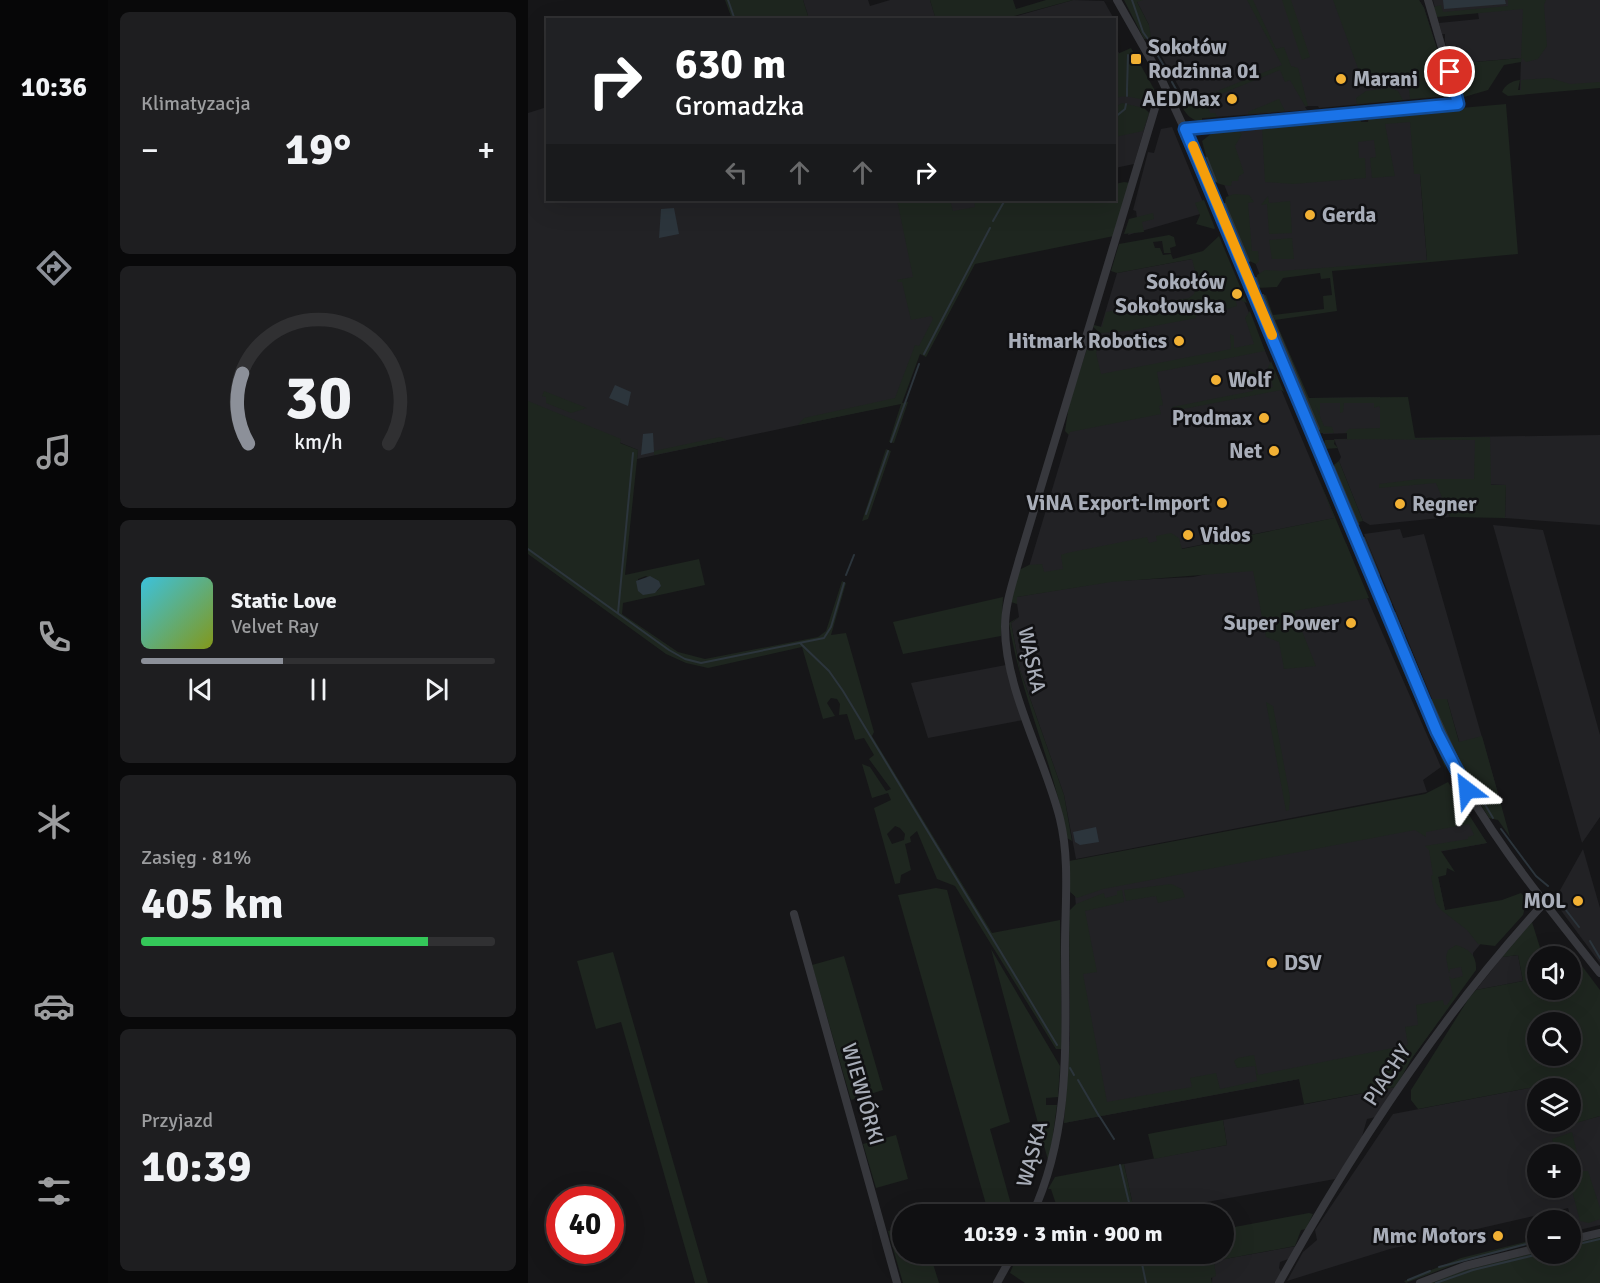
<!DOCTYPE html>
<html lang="pl">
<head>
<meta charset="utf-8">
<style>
	body { margin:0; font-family:Signika,sans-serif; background:#1e1e20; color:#f1f3f6; height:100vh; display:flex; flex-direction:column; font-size:22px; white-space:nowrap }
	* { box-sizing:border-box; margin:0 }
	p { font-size:20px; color:#9c9d9f }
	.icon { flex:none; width:33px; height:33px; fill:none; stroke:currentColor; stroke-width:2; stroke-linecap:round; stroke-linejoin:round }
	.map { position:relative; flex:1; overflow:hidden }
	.panel { display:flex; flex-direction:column; gap:12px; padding:12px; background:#09090a; width:420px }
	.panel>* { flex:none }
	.guide { position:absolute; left:18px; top:18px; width:570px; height:183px; border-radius:0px; box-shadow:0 6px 24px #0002,0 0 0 2px #303032; background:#202124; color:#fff; overflow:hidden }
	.buttons { position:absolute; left:999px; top:946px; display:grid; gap:12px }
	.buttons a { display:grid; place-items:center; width:54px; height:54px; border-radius:50%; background:#101012; box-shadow:0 6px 24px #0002,0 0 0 2px #303032; font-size:30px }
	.speed { position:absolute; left:18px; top:1186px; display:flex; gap:12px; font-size:30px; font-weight:700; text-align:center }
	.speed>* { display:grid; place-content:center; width:78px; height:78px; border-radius:50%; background:#101012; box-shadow:0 6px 24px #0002,0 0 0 2px #303032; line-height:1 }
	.speed .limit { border:9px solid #d22; background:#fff; color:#111 }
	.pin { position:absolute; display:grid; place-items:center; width:51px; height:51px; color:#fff; margin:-26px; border:3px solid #fff; border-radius:50%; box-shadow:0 2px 6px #0007 }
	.me { position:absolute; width:66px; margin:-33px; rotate:331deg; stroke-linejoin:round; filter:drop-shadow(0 0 4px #0008) }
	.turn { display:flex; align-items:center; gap:21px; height:126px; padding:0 30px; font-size:27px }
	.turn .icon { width:78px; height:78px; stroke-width:2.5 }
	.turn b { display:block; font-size:42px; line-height:51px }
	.lanes { display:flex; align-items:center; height:57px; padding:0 30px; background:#0003; justify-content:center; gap:30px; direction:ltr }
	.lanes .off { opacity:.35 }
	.big { font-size:45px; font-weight:700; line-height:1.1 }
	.panel .card { flex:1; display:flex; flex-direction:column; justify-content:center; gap:9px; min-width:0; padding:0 21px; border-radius:9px; background:#1e1e20 }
	.panel .dial { align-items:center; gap:0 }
	.dial svg { height:156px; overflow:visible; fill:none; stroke:#303032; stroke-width:7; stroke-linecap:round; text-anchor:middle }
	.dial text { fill:#f1f3f6; stroke:none }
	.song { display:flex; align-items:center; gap:18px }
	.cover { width:72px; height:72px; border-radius:9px; background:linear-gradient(135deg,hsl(190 70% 55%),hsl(70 70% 35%)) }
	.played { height:6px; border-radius:3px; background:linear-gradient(90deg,#8c9099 40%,#303032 40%) }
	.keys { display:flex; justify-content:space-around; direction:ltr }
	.heat { display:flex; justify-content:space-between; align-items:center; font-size:33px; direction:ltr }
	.charge { height:9px; border-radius:4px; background:linear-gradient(90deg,#34c759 81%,#303032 0) }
	.trip { position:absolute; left:364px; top:1204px; width:342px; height:60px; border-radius:30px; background:#101012; box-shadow:0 6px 24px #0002,0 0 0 2px #303032; font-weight:700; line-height:60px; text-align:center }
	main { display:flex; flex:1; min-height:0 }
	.dock { display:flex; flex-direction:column; width:108px; justify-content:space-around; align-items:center; background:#060607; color:#9c9d9f }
	.dock .icon { width:42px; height:42px }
	.dock .active { color:#8c9099 }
	.dock b { font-size:27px; color:#f1f3f6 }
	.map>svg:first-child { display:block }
	.built { fill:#222225; fill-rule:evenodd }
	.green { fill:#1e261f; fill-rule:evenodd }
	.water { fill:#2c353c }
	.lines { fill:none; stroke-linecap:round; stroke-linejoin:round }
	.stream { stroke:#2c353c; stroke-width:2 }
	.minor { stroke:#37383d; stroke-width:8 }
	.route-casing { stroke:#114b97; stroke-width:15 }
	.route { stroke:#1a73e8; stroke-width:10 }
	.slow { stroke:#f59e0b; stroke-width:10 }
	.poi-dot { fill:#f2b134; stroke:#111113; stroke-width:2 }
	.labels { text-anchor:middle; stroke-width:5; stroke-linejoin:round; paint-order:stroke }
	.poi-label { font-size:21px; font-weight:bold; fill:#a8adb8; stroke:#111113; text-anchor:end }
	.street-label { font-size:21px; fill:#a8adb8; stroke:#111113 }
</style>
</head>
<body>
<main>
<nav class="dock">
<b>10:36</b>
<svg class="icon active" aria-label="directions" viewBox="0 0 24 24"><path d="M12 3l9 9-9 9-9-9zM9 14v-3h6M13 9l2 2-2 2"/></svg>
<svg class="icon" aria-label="music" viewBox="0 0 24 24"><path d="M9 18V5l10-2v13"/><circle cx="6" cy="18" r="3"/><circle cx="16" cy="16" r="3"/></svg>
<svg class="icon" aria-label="phone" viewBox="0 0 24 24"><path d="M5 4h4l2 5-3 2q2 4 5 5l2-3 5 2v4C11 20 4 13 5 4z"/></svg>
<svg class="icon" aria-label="climate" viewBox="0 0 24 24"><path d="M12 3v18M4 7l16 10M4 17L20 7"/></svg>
<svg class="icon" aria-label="car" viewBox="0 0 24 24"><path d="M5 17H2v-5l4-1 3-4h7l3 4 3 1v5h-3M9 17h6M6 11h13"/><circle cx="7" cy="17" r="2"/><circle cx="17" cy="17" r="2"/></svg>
<svg class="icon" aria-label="filters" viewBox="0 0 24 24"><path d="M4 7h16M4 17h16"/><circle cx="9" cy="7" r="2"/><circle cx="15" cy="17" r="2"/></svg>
</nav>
<section class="panel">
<div class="card"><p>Klimatyzacja</p>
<div class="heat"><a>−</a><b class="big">19°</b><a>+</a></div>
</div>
<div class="card dial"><svg viewBox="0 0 100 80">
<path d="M14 69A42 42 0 1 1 86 69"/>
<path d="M14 69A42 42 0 0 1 11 33" stroke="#8c9099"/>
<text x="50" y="56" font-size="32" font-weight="700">30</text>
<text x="50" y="72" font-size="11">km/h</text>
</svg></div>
<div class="card">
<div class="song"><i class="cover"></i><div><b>Static Love</b><p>Velvet Ray</p></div></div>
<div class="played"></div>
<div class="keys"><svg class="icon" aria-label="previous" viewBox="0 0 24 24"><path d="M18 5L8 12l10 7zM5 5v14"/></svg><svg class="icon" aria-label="pause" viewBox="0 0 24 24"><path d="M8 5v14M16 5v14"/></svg><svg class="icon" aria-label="next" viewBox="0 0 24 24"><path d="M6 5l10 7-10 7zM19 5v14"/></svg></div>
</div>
<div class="card"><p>Zasięg · 81%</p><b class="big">405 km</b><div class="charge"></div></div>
<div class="card"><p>Przyjazd</p><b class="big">10:39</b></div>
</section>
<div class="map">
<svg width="1072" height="1283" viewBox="0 0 1072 1283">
	<rect width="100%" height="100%" fill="#161618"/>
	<path class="built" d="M275,0H340L342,6L362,0H402L408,19H281Z
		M545,0L576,1L586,19L475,20Z
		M608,0H891L896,8L922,90L918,96L791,108L790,106H780L777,107L779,110L674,118L660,103L621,34V25Z
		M905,0H1072V84L992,90L993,58L923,64L917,42V34H914L911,23L951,19L950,13L909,16Z
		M586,46L621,94L616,108L621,113L606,164L587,168Z
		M19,107L20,200H473L386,362L370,404L109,459L110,450L0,405V113Z
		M887,113L899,261L732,275L680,144L690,130L776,124L782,180L808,119L831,117L833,122H840L842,116Z
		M644,127L679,212L600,235L605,218H609L608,211L605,210L620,152L626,153L633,129Z
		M696,253L807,518L497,580L589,273Z
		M852,397L853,432L795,434L781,398Z
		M1072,435V525L977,518L978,485L909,483L922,517L842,525L835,521L811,461L813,457L806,439Z
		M965,525L1015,530L1072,735V817L1054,843Z
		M872,529L875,538L896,534L973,804L941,776L919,699H904L836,534Z
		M818,543L840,600L913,767L895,780L899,792L548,859L536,795L492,670L483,623L491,617L488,597L585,581L665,577Z
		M478,665L495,720L400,738L383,683Z
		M942,818L959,843L905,853L917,910L955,941L945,953L946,971L884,1058L536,1123L542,1039L541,911L548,906L547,896L541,891Z
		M1055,849L1072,908V963L1026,901Z
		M990,955L995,981L948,990L974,957Z
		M868,1087L848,1117L839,1119L833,1140L807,1179L607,1215L596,1164L699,1145L695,1120Z
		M1006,1087L1010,1122H1015L1017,1131L1072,1116V1225L1051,1230L1046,1226L1040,1208L862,1249L759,1281L775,1252L789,1240L787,1230L865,1114ZM1010,1155H1042V1188H1010Z
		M769,1246L763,1258L752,1262L751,1268L754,1273L749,1283H684L685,1261Z"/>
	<path class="green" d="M197,0H275L281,19H204Z
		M402,0H485L488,9L518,0H545L475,19L408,20Z
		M596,0H615L609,2L621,25L623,38L616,39Z
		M719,0H725L748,49L756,47L763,66L770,68L780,106H777L762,80L757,82L752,70L693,94L691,91L676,97L682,113H687L689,117L674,118V122C662,120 658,114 653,105L656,101L657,104L754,65Z
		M754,0H763L782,57L774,60Z
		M805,0H891L896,8L922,90L918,96L882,99L880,81L843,84L835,82Z
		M980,0H1018L1016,5L1019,46L1010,59L998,62L994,58L993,62L976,65L960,90L936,97L930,89L916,42L924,64L993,58L995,9L909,17L905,7L913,5L915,12L980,6Z
		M603,48L626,89V99C613,103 599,92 587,99V55Z
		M1022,78L1042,84L1072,82V88L980,96L974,92C977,85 983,81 992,80L990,90H993V80Z
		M862,88L870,91L875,100L829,104L828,98L838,91Z
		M751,99L757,111L720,114V112Z
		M594,103L616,108L621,113L615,131L587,137V107Z
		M978,104L990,254L804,271L809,311L747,320L781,398L880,397L887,438L962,437L963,485H978L977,518L922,517L908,483L851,488V484L892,479H946L947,440L807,439L806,444L810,448L797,449L795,447L797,440L819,439V433H817L821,429L852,428V408L851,406L846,408V403H816L815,412L812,413V403H792V414L787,405L796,426L804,427L806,433H791L732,296L738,295L745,315L796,309L795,296L804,295L802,278L793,279L792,273L755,278L749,287L729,288V275L737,270L753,271L899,260L892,174H886L882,122L857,124L867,176L844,178L842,158L848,157L846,140L830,142L831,158H837L838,178L765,184L737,182L734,127L707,129L714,134L707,146L716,173L711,176L710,181H704L703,186C681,184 682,177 675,158L678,156L674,141L684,133L683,129L831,117L833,122H840L842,116Z
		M596,182L602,183L586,236L447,264L398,357L392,354L374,403L380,402L366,443L361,442L373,404L270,425L276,418L367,398L387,345L391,346L405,319L403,316L383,320L374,282H370L369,280L385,277L369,200H422L425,211L447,207L446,200H586L587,184Z
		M706,194L721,195L726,202L720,203L724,251H730L731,261L728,264L717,259L696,208L698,197Z
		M740,196L741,203L762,201L764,233L741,234L739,204L733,205Z
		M676,200L687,228L686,229L668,224L672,215L667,203Z
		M625,213L626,219L614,222L616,232L596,234L601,219Z
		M641,235L646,237L648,246L642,248L643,253H636L634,241L625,242L627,248H632L635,255L643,254L645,259L675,251L691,236L719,303L712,300L708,301L709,306L689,312L687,308L668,313V318L600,331L572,333L565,327L566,325L574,327L578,312L661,298L666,294L669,279L664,259L589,273L583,271L591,244Z
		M764,238L766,259H744L741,240Z
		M722,311L737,351L629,372L635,405L631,406L633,414L542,432L541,435L537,431L541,405L561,342L569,340L571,343L568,353L573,374L703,349L702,334L706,336V348L726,344L717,318Z
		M743,361L756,392L753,390L645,411L644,407L725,391L721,371L727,373V390L745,387L743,380L748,378L745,371L740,373L739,370Z
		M16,391L59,408L43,413L18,403V397L14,396Z
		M0,401L93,439L92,443L110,450L97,575L171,559L177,585L95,603L94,614L150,652L177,659L290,637L298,631L314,581L318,583L303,635L318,633L346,732L344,736L464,933L532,920L534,1049H528L427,886L409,879L389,831L382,837L383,842L377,844L383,870L373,875L372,883L367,884L346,808L363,800L360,793L344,798L334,764L342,767L358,791L363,789L341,759L346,755L336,738L327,740L319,714L311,715L312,704L309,699L303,698L299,703L307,716L295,719L274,647L180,668L158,663L138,654L0,554ZM118,576L133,586L129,591H110V579ZM367,826L372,828L377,834L376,840L364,844L359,834Z
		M192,437L199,440L126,455V451Z
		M358,449L363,451L340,519L334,521Z
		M811,461L835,521L831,522L832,525H827L803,467Z
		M788,472L841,598L766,611L788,666L756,669L751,642L738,637L725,571L583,582L489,597V604L483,602L491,570L501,565L514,564L516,572L535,569L533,555L539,553L619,537L621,543L629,541L628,536L643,533L651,538L654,549L806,518Z
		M475,597L473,636L375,654L365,622Z
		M491,617L483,623L492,670L536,795L544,841L539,838C526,764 493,697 481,623Z
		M865,648L871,652L917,759L918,769Z
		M904,699H919L931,742L954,736L982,837L970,820L961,818L930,767L901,702Z
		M738,702L745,706L762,797L761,810L758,811Z
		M920,782L959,843L913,851L927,872L919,868L918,875L910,877L917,910L974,900L993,893L999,900L995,915L967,946L950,944L939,930L913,910L908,903L903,876L905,875L901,850L897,846L940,839V837L946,835L941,824L898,832V837L887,830L575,889L549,898L541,891V861L897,794Z
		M643,884L654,889L657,897L630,903L628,896L598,901L596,890Z
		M408,888L419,890L482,1122L462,1129L486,1215H461L370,895Z
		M594,890L596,902L557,911L569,972L555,974L579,1102L664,1087L662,1078L688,1073L692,1089L729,1081L727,1066L709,1068L706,1061L710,1058L726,1055L730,1075L880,1045L877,1027L890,1025L888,1005L915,1000L916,1005H919L925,996L921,976L924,979L935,976L933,967L922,969L921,973L918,957L920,950L928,945C941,949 949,955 948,970L884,1058L868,1087L776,1104L771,1079L536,1123L542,1039L541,911L548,904L573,894L576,893L577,898L589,895V891Z
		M1004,922L1014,954L1042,950L1072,990V1116L1017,1132L1015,1122H1042V1089H1010L1009,1099L1006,1087L890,1109L883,1100V1090L941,998L948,990L995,981L990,955L974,957ZM1010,957H1042V990H1010ZM1010,1023H1042V1056H1010Z
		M463,949L532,1066L530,1097L518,1098V1105H529L521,1164Z
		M85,952L180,1283H167L93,1022L68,1029L49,961Z
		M316,956L355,1090L323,1100L284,965Z
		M695,1120L699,1145L626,1159L620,1134Z
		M1044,1132L1051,1161L1047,1164L1050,1171H1060L1072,1208V1219L1061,1223L1052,1221L1043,1187L1042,1155H1028L1024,1139Z
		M368,1135L380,1179L348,1188L335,1144Z
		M596,1164L607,1215H524L522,1209L529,1207L523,1189H520L527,1177Z
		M781,1213L785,1214L778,1229L773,1230L767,1246L686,1261L688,1276L683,1278L684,1283H497L482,1273L490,1254H696V1229Z
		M375,1227V1254H402L411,1283H375L360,1231Z
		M1072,1237V1283H901L937,1270L1009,1252L1010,1254H1042L1043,1244Z
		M1009,1239V1242L938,1260L878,1283L876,1281L933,1258Z"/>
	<path class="water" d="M915,0H977L978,4L916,9Z
		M146,208L151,234L131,238L133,209Z
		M87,385L103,392L100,406L81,398Z
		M125,433L126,452L113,455L115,434Z
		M122,576L131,581L133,586L127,593L115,595L110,591L108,581Z
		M568,827L571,842L552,845L547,842L545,832Z"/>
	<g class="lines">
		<path class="stream" d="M200,0L207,20
			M604,0L615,32L620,39
			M627,51L636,66
			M644,82L650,93
			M599,89L600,55
			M599,89V96
			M586,118L597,109L598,104
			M679,158L688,181
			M697,204L721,261
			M465,221L477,200
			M728,278L731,286
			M735,295L791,429
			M396,354L462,228
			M363,442L391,364
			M806,467L830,524
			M338,514L360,451
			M836,538L851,575
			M0,549L141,650L157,659L173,663L296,638L303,627L316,583
			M318,575L326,555
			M859,594L863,604
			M90,613L105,453
			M867,613L876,636
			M273,644L301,671L315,691L529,1045
			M881,648L896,685
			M903,700L930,759L965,818
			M973,829L1008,876L1020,886
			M1034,905L1051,927
			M1062,941L1072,958
			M542,1068L546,1075
			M550,1080L571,1116
			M572,1117L586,1139
			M592,1165L604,1215
			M1042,1233L1044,1232
			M1042,1246L1072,1239
			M612,1254L618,1283
			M911,1267L1010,1241
			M880,1280L902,1271
			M908,1283L945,1270L1011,1254"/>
		<path class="minor" d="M589,0L631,74L669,156L917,750C957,831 1016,902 1072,973
			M657,129L930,103L900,0
			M266,914L369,1283
			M504,1215C544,1130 537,1038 537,947C537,905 542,860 532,819C517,758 477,690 477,627C477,604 485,582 491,560L627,108L630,102L642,96
			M1042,1240L1072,1233
			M469,1283L485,1254
			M751,1283C826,1148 912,1016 1017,902
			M892,1283L937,1266L1010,1248"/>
	</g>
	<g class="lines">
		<defs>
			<path id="route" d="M922,72L930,104L657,129L909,732L939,790"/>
		</defs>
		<use href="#route" class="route-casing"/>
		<use href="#route" class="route"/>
		<path class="slow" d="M665,146L744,335"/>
	</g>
	<g class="poi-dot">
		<rect x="602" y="53" width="12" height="12" rx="3"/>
		<circle cx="813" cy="79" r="6"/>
		<circle cx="704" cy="99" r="6"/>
		<circle cx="782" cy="215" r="6"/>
		<circle cx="709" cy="294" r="6"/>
		<circle cx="651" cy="341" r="6"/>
		<circle cx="688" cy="380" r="6"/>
		<circle cx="736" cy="418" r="6"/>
		<circle cx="746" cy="451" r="6"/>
		<circle cx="694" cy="503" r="6"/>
		<circle cx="872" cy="504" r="6"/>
		<circle cx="660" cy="535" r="6"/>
		<circle cx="823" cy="623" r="6"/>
		<circle cx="1050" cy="901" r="6"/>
		<circle cx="744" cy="963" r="6"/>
		<circle cx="970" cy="1236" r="6"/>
	</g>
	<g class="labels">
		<g class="poi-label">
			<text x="620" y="54" text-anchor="start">Sokołów<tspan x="620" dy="24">Rodzinna 01</tspan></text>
			<text x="825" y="86" text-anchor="start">Marani</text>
			<text x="692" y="106">AEDMax</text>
			<text x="794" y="222" text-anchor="start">Gerda</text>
			<text x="697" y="289">Sokołów<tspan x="697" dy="24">Sokołowska</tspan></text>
			<text x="639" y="348">Hitmark Robotics</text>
			<text x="700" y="387" text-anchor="start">Wolf</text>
			<text x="724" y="425">Prodmax</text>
			<text x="734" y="458">Net</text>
			<text x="682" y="510">ViNA Export-Import</text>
			<text x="884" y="511" text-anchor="start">Regner</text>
			<text x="672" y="542" text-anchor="start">Vidos</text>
			<text x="811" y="630">Super Power</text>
			<text x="1038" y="908">MOL</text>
			<text x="756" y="970" text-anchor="start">DSV</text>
			<text x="958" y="1243">Mmc Motors</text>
		</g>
		<g class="street-label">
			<text transform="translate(504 660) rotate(78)" y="7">WĄSKA</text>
			<text transform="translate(859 1075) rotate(-57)" y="7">PIACHY</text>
			<text transform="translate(335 1094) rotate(74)" y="7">WIEWIÓRKI</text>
			<text transform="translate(504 1154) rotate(-75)" y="7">WĄSKA</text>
		</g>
	</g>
</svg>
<div class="buttons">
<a><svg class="icon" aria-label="sound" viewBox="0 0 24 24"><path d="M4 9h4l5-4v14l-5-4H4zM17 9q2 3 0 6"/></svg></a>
<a><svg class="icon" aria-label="search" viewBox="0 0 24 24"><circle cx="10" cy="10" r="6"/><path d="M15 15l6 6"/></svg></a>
<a><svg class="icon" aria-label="layers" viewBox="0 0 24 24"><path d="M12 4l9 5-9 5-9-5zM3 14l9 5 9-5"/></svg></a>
<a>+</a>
<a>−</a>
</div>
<div class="speed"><div class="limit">40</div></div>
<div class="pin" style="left:922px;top:72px;background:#d93025"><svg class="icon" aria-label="arrive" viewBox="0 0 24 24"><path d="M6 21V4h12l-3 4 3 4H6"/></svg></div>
<svg class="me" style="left:939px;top:790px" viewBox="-20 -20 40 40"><path d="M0-17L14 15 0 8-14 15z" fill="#1a73e8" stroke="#fff" stroke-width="4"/></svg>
<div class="trip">10:39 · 3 min · 900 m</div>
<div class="guide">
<div class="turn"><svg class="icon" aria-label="right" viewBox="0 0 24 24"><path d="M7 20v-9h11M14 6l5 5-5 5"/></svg><div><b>630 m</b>Gromadzka</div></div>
<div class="lanes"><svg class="icon off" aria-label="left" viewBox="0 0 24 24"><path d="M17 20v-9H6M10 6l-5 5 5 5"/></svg><svg class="icon off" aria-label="ahead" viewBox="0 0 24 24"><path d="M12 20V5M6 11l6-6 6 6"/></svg><svg class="icon off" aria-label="ahead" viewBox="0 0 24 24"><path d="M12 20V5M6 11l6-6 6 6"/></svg><svg class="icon" aria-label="right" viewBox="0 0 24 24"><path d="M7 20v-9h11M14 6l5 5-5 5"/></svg></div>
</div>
</div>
</main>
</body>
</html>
